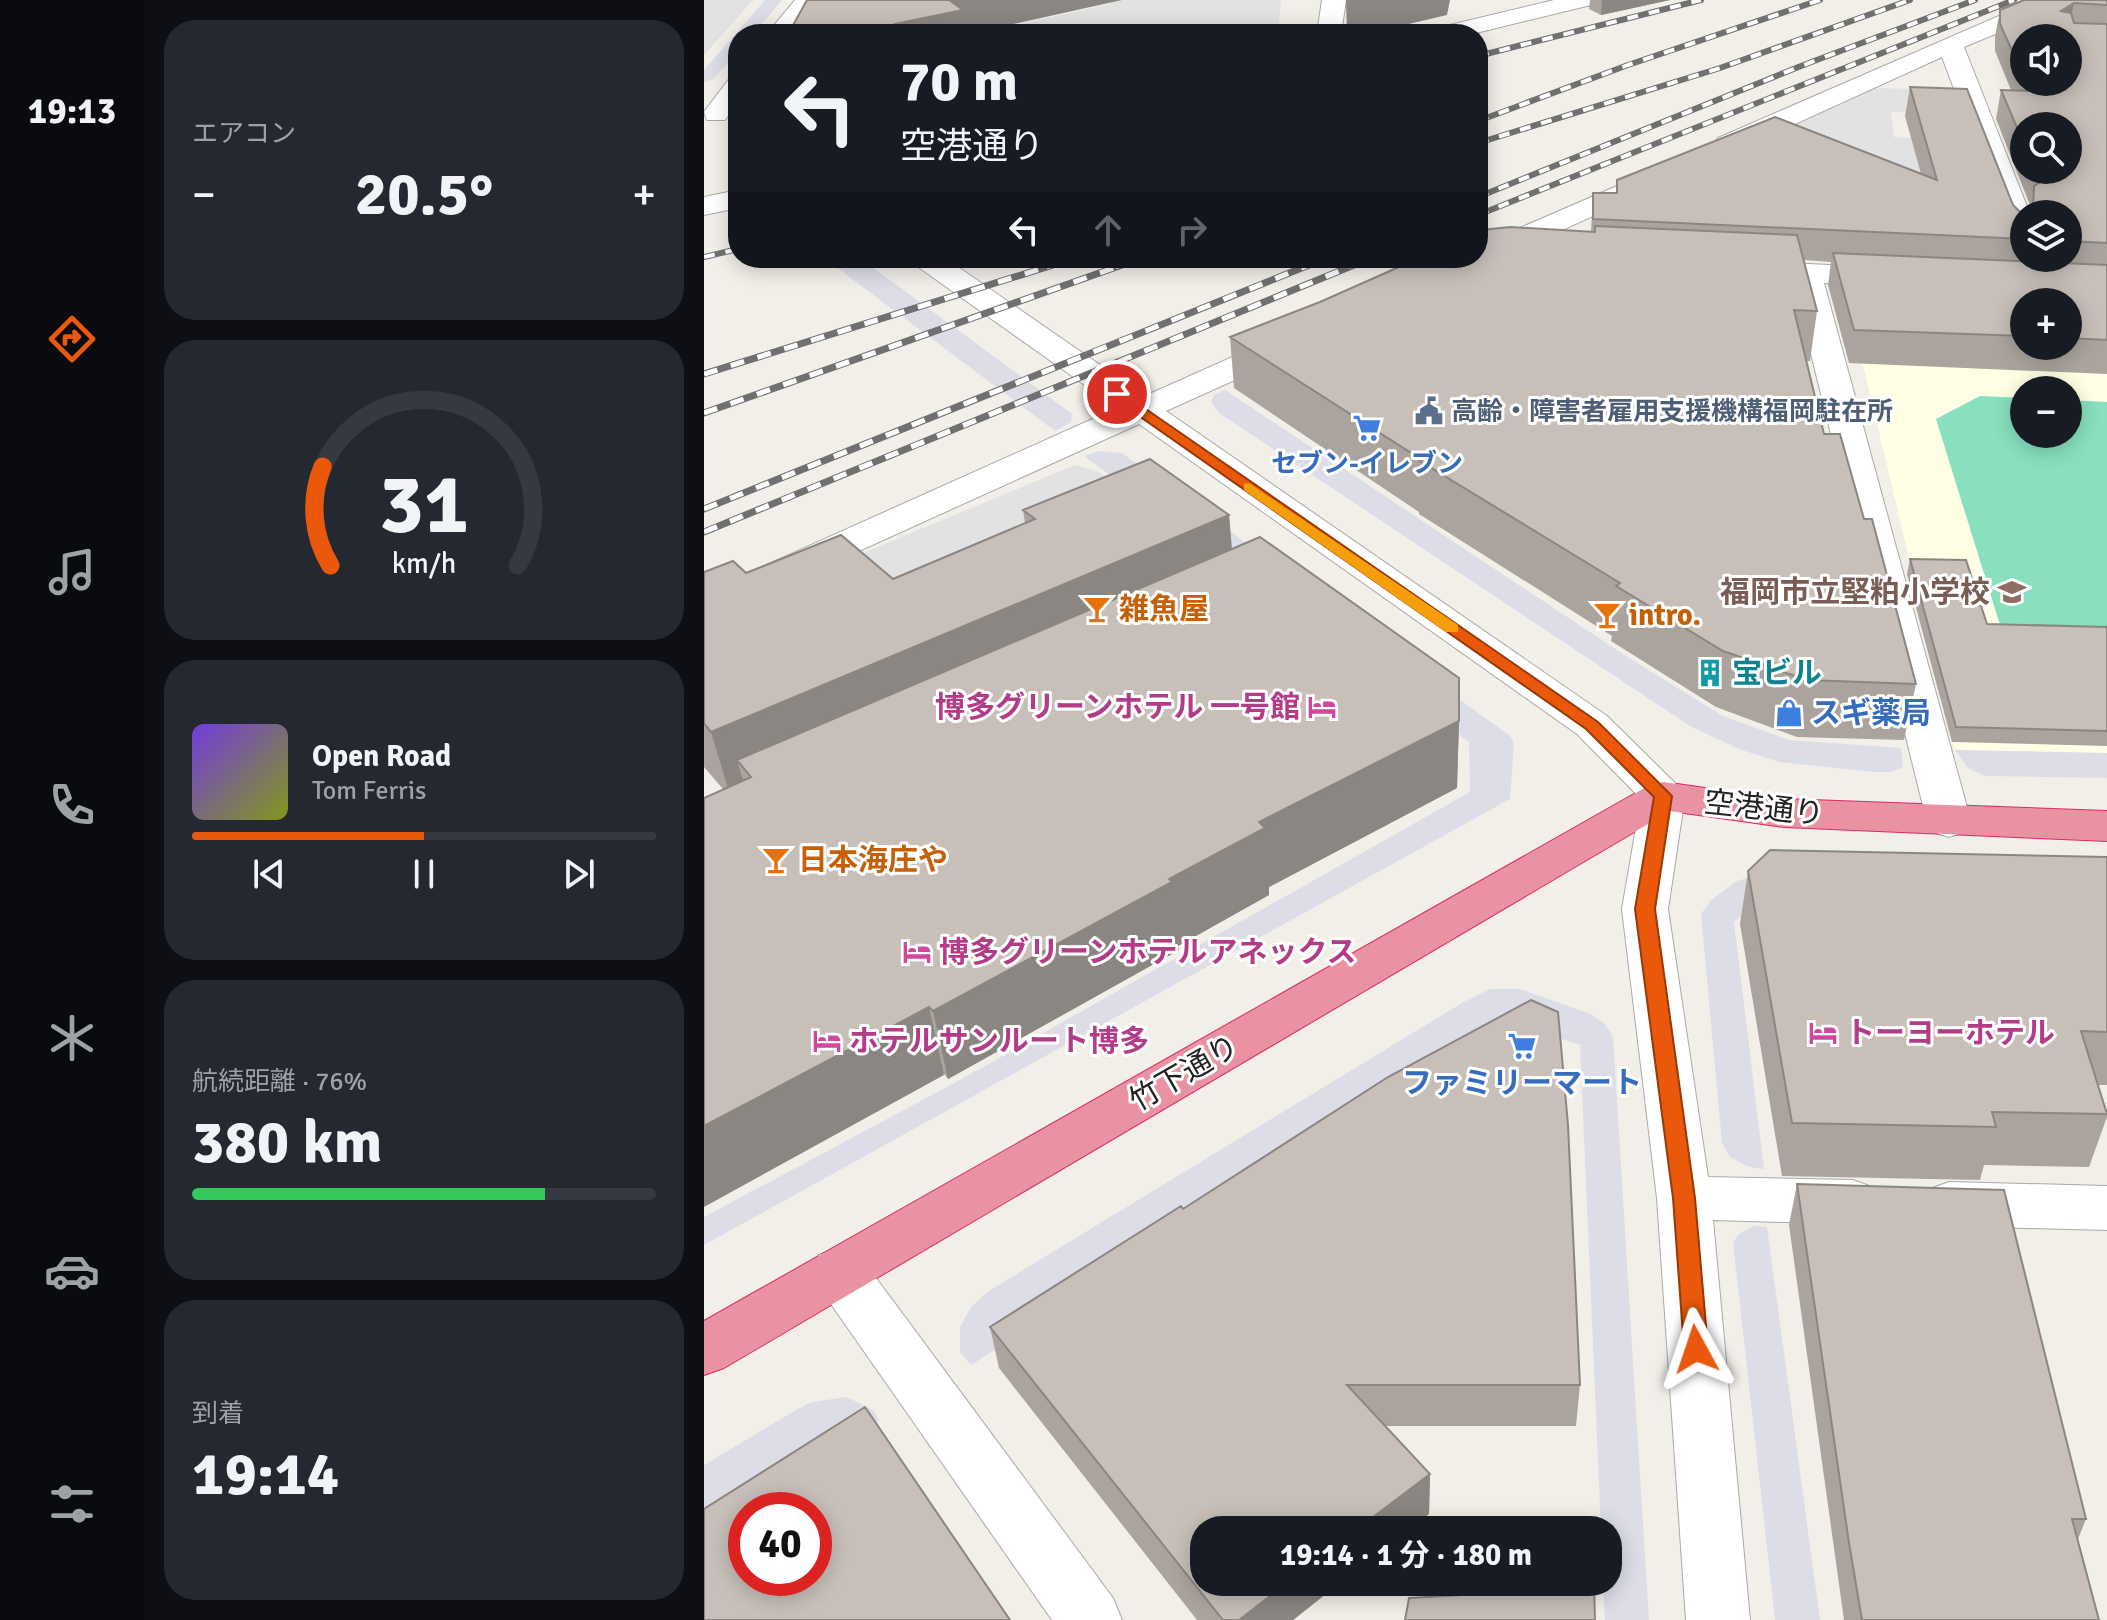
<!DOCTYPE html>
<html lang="ja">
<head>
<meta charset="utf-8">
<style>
	body { margin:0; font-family:Signika,"Noto Sans JP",sans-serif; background:#242831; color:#f1f3f6; height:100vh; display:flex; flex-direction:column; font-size:30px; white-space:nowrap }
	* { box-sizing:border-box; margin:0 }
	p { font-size:26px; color:#9ea1a6 }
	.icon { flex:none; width:44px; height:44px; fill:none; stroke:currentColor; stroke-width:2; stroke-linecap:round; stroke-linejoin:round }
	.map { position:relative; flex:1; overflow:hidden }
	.details { display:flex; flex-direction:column; gap:20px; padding:20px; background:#0d0f14; width:560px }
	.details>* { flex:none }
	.top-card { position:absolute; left:24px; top:24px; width:760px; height:244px; border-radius:32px; box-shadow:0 4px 20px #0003; background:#171b24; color:#f1f3f6; overflow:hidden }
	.controls { position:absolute; left:1306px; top:24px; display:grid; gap:16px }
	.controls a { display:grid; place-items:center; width:72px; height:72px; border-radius:50%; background:#171b24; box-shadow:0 4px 20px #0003; font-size:40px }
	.speed { position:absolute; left:24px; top:1492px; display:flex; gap:16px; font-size:40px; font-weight:700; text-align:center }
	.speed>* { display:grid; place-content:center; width:104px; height:104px; border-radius:50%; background:#171b24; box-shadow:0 4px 20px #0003; line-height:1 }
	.speed .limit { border:12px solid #d22; background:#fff; color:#111 }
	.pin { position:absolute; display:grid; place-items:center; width:68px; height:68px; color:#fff; margin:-34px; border:4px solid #fff; border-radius:50%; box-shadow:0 2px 8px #0007 }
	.me { position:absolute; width:88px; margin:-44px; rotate:355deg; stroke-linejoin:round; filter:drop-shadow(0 0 6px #0008) }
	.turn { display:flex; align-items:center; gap:28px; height:168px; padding:0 40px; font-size:36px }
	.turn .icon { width:104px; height:104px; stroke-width:2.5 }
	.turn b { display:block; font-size:56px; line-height:68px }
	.lanes { display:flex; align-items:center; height:76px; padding:0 40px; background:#0003; justify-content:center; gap:40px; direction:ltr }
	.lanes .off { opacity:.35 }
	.big { font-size:60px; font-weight:700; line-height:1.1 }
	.details .card { flex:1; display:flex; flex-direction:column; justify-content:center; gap:12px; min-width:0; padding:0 28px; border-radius:32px; background:#242831 }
	.details .dial { align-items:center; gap:0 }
	.dial svg { height:208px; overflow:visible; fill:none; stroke:#363941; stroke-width:7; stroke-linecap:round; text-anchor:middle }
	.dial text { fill:#f1f3f6; stroke:none }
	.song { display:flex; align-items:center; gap:24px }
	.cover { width:96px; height:96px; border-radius:12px; background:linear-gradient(135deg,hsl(260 70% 55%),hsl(70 70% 35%)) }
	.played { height:8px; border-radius:4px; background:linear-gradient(90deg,#ea580c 50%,#363941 50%) }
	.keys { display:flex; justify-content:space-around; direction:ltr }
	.heat { display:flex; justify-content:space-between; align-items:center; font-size:44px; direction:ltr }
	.charge { height:12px; border-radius:6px; background:linear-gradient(90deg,#34c759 76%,#363941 0) }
	.trip { position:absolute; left:486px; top:1516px; width:432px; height:80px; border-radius:32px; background:#171b24; box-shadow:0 4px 20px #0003; font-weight:700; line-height:80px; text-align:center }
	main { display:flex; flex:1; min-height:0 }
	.dock { display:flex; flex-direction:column; width:144px; justify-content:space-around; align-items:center; background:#090b0e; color:#9ea1a6 }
	.dock .icon { width:56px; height:56px }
	.dock .selected { color:#ea580c }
	.dock b { font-size:36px; color:#f1f3f6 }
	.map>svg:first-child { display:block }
	.education { fill:#ffffe5; fill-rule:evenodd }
	.pitch { fill:#88e0be }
	.parking { fill:#e2e2e2 }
	.plaza { fill:#dddde8 }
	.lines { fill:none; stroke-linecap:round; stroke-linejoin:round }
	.minor-casing { stroke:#a9a9a9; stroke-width:2 }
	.highway-casing { stroke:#dc2a67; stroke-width:2 }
	.minor { fill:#fff; fill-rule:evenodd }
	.highway { fill:#e892a2; fill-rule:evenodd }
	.rail-far1-casing { stroke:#707070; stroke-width:6 }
	.rail-casing { stroke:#707070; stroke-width:7 }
	.rail-far1 { stroke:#fff; stroke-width:4; stroke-dasharray:11; stroke-linecap:butt }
	.rail { stroke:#fff; stroke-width:5; stroke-dasharray:14; stroke-linecap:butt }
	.wall { fill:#aba49e; fill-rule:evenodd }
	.shaded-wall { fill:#8b8681 }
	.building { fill:#c7bfb8; stroke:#8b8681; stroke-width:2; fill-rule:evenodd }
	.route { fill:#ea580c; stroke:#983908; stroke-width:2 }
	.slow { fill:#f59e0b }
	.labels { text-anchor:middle; stroke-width:6; stroke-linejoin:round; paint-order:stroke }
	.far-service-label { font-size:26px; font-weight:bold; fill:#4e5e75; stroke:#fff; text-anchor:start }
	.far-shop-label { font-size:26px; font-weight:bold; fill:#366cbe; stroke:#fff }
	.education-label { font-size:30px; font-weight:bold; fill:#785e54; stroke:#fff; text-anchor:end }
	.food-label { font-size:30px; font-weight:bold; fill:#c56008; stroke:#fff; text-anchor:start }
	.culture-label { font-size:30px; font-weight:bold; fill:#0d838f; stroke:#fff; text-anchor:start }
	.hotel-label { font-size:30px; font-weight:bold; fill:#b23c85; stroke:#fff; text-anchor:start }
	.shop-label { font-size:30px; font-weight:bold; fill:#366cbe; stroke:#fff; text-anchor:start }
	.street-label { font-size:30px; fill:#222; stroke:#fff }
</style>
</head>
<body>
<main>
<nav class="dock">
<b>19:13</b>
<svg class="icon selected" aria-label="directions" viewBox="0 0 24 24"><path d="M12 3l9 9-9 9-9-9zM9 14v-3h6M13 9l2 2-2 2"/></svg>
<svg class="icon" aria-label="music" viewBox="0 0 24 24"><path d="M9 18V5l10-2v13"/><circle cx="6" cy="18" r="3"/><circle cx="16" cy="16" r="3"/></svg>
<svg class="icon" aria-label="phone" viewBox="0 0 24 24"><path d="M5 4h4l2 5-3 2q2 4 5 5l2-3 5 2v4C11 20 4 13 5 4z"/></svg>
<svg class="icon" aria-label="climate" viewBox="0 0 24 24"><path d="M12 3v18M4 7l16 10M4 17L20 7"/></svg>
<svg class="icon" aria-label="car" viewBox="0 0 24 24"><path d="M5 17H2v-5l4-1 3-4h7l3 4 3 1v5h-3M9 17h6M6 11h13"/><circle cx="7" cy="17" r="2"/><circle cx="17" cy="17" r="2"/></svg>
<svg class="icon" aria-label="filters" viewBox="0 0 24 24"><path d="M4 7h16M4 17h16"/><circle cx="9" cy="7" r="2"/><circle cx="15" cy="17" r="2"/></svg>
</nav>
<section class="details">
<div class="card"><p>エアコン</p>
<div class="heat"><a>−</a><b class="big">20.5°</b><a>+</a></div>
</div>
<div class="card dial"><svg viewBox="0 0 100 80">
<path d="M14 69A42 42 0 1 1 86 69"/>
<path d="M14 69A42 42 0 0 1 11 31" stroke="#ea580c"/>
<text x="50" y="56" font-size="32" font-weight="700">31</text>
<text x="50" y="72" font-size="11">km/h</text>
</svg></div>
<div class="card">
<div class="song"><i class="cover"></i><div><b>Open Road</b><p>Tom Ferris</p></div></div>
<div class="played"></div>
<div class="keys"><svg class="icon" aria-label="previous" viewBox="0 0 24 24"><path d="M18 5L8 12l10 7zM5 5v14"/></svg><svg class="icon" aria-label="pause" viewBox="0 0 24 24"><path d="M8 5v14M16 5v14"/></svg><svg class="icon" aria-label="next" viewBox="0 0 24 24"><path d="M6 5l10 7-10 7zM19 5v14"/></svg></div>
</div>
<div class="card"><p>航続距離 · 76%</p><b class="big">380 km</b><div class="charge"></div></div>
<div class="card"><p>到着</p><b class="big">19:14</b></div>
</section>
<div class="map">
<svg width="1403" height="1620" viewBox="0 0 1403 1620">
	<rect width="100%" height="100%" fill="#f2efe9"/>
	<path class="education" d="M1142,294H1403V753L1251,750ZM1320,302H1364V346H1320ZM1320,390H1364V434H1320Z"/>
	<path class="pitch" d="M1276,396L1320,398V434H1364V400L1403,402V629L1296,625L1232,419Z"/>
	<path class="parking" d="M0,0H49L0,55Z
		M408,0H577L574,34H274L405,4Z
		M1164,88L1257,90L1264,114L1187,112L1190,137L1271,143L1295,195L1064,136Z
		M371,465L393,471L455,514L209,632L130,565Z"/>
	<path class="plaza" d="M61,0H78L49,34H34V51L10,79L0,82V70Z
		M120,258H156L368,414L367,422L351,431Z
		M521,390L925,658L1019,716L1085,740L1197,748L1199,767L1187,772H1170L1075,762L1035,749L986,726L515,413L507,402L510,395Z
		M395,451L418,453L549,548L534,570L380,456Z
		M612,596L806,736L810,743L806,799L0,1245V1217L254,1081L766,792L765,742L571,599Z
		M1251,750L1403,753V778L1281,776L1264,768Z
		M1066,871L1061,897L1030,922L1060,1169L1045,1167L1026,1157L1018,1143L997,914L1007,900L1033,881Z
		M786,989H816L887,1014L901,1024L909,1037L945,1620H901L899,1582H904V1530H897L876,1045L812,1023L267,1365L256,1352V1327L267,1307L283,1292L758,1003Z
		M1049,1226L1063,1227L1116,1620H1071L1029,1243L1034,1235Z
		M143,1397L169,1410L175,1420L0,1529V1465L90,1411L108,1402Z"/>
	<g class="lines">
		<defs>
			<path id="minor" d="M91,0H115L88,34H63Z
				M618,0H642L637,34H613Z
				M850,0H891L887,5L768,34H726L729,29Z
				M1332,0H1365L1361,5L1260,47L1326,214H1320V244L1310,241L1305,235L1238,57L1034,150H1014L1010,144L1014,138Z
				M34,76V102L21,120H3L0,112L3,108L25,79Z
				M943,173L953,175L957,181L953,187L785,263L774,266L763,263L760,258H774V246Z
				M34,190V208L0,215V197Z
				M206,258H241L441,396L573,337L584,334L595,337L600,344L595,351L462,411L903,716L974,786L981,796L964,909L1004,1177L1149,1180L1168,1187L1176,1202L1168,1217L1149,1224L1009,1220L1046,1620H982L953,1198L918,909L937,799L873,734L435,424L14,615L0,619V593L413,408L210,264Z
				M1044,261L1187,268L1198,271L1202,277L1198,283L1187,286L1120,283L1267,822L1261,832L1245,837L1229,832L1223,822L1089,281L1033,276L1029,270L1033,264Z
				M1245,1182L1403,1186V1230L1245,1226L1226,1219L1218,1204L1226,1189Z
				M135,1248L155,1255L409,1598L418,1620H348L115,1287L107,1271L115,1255Z"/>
			<path id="highway" d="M959,782L1080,799L1403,811V841L1080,827L966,811L20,1368L0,1375V1321L944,786Z"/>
		</defs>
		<use href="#minor" class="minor-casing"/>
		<use href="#highway" class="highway-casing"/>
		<use href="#minor" class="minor"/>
		<use href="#highway" class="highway"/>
		<defs>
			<path id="rail-far1" d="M774,56L997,0
				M774,121L924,65L1116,0
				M774,143L1016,68L1206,0
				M774,197L1097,66L1271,0
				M774,215L1310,0
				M0,257L34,249
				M343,267L373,258
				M412,267L439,258
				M600,267L624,258
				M645,267L668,258"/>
			<path id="rail" d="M0,374L349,265
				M0,413L418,265
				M0,509L605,265
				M0,532L650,265"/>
		</defs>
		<use href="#rail-far1" class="rail-far1-casing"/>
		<use href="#rail" class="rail-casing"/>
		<use href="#rail-far1" class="rail-far1"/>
		<use href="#rail" class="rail"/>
	</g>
	<path class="wall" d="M886,0H966L897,15L885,9Z
		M1403,0V374L1145,363L1124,285L1127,262L1100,260L1113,311L1106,361H1102L1120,434L1160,519L1212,684L1200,740L1093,737L1012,707L907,641L908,636L715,514V512L530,388L526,337L887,232L889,193H912L913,180L1217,174L1201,116L1206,87L1316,212L1324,214L1326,205L1292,119L1297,90H1307L1291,51V37L1296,10ZM1320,38L1364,82H1320ZM1320,126L1364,170H1320ZM1320,214H1364V258H1320ZM1320,302H1364V346H1320Z
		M319,510L525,515L528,549L755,721L753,788L565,887V895L474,946L475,950L244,1079L19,789L0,767V572L189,579L321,523Z
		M1206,559L1283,624L1403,627V746L1248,742L1203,574Z
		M1403,857V1085H1394L1403,1111V1117L1385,1167L1280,1165L1276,1180L1078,1176L1036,924L1044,871Z
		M1093,1184L1382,1519L1374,1539L1395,1620H1140L1085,1225Z
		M479,1209L876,1385L872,1426H681L726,1474L725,1514L500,1582H637L589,1620H493L295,1368L286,1327Z
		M786,1582H890L786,1593Z"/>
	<path class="shaded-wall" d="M232,0H418L264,34H193L191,24Z
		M642,0H746L743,15L662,34H643Z
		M898,0H966L897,15Z
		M1370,3L1364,31L1357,11Z
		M525,515L530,578L47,777L33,760L42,791L27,798L7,732Z
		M755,721L753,788L565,887V895L474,946L475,950L244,1079L229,1011L465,879L555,822Z
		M225,1007L240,1075L0,1207V1126Z
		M726,1474L725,1514L704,1530H652Z
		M584,1582H637L589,1620H535Z"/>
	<path class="building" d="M103,0H245L259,10L191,24L197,34H95L88,27Z
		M1320,0H1403V5L1370,3L1357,11L1367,13L1370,23L1403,24V243L1364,241V214H1329L1330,186L1336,182L1331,170H1364V126H1320V144L1297,90L1326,91L1322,82H1364V38H1320V77L1296,24V10Z
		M1206,87L1263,89L1309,205L1316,212L1324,214H1320V239L889,219V193H913V180L1071,117L1233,180Z
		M891,226L1093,235L1113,311L1090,310L1120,434H1136L1160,519H1168L1212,684L1103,680L1019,651L912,586L916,583L716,461L718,460L526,337L616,302L715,258H774V232L777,230L806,227L891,232Z
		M1129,253L1403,265V340L1364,338V302H1320V336L1150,330Z
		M446,459L525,515L7,732L0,723V572L29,561L42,573L137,535L189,579L331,519L319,510Z
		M556,537L755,678V721L555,822L561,828L465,879L468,882L229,1011L225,1007L0,1126V798L47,777L33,760Z
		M1206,559L1262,560L1283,624L1403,627V731L1252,727Z
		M1066,850L1403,857V1032L1377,1031L1403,1114L1288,1112L1292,1127L1088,1123L1044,871Z
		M827,1000L854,1012L864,1125L876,1385H643L726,1474L652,1530H500V1582H584L535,1620H519L286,1327L477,1206L479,1209L684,1077Z
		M1093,1184L1300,1190L1382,1519H1368L1395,1620H1158L1145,1543Z
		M161,1407L306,1620H0V1509ZM42,1510H110V1578H42Z
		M792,1582H890L891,1620H701L705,1598L793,1593Z"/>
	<path class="route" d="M413,389L894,722L968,796L951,909L991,1198L1004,1349L1000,1356L992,1359L984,1356L980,1349L969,1198L931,909L950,797L882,729L408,397L406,394Z"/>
	<path class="slow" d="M545,483L754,625V632H742L540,490V484Z"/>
	<defs>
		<symbol id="civic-bare" viewBox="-9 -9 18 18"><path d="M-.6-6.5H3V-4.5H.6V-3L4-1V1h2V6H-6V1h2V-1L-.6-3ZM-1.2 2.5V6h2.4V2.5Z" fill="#5c6f8a" stroke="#fff" stroke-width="2.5" paint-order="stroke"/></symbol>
		<symbol id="supermarket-bare" viewBox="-9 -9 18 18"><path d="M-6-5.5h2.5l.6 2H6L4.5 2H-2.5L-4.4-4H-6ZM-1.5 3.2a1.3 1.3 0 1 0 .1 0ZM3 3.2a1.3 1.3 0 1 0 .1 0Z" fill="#3f7fe0" stroke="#fff" stroke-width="2.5" paint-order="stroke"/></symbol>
		<symbol id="school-bare" viewBox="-9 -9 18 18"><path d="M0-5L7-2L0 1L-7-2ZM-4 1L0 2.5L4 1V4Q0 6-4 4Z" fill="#8d6e63" stroke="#fff" stroke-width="2.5" paint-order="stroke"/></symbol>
		<symbol id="bar-bare" viewBox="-9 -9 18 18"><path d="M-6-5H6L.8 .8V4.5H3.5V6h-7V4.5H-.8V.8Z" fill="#e8710a" stroke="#fff" stroke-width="2.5" paint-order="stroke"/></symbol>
		<symbol id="building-bare" viewBox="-9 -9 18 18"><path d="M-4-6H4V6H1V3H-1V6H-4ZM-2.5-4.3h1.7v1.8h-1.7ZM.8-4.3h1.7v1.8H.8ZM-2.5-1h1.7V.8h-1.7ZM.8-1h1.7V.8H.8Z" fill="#0f9aa8" stroke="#fff" stroke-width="2.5" paint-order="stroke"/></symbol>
		<symbol id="hotel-bare" viewBox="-9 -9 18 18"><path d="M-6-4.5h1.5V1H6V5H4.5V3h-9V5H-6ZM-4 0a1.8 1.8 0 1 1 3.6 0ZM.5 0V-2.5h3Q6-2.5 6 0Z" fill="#d1479c" stroke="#fff" stroke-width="2.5" paint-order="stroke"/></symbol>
		<symbol id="shop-bare" viewBox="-9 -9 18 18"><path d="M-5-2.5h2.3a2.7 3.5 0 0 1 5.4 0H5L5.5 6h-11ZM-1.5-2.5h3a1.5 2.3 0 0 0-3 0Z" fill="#3f7fe0" stroke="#fff" stroke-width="2.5" paint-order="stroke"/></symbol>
	</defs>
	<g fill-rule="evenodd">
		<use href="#civic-bare" x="705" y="391" width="40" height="40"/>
		<use href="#supermarket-bare" x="643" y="408" width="40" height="40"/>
		<use href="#school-bare" x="1288" y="572" width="40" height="40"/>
		<use href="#bar-bare" x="373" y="589" width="40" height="40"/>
		<use href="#bar-bare" x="883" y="595" width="40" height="40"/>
		<use href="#building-bare" x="986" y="653" width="40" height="40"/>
		<use href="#hotel-bare" x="598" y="687" width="40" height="40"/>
		<use href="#shop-bare" x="1065" y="693" width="40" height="40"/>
		<use href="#bar-bare" x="52" y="840" width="40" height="40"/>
		<use href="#hotel-bare" x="193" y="932" width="40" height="40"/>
		<use href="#hotel-bare" x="1099" y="1013" width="40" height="40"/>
		<use href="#hotel-bare" x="103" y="1021" width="40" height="40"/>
		<use href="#supermarket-bare" x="798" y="1026" width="40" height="40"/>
	</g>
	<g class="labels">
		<g class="far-service-label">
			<text x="747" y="420">高齢・障害者雇用支援機構福岡駐在所</text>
		</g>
		<g class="far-shop-label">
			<text x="663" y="472">セブン-イレブン</text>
		</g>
		<g class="education-label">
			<text x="1286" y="602">福岡市立堅粕小学校</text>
		</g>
		<g class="food-label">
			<text x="415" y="619">雑魚屋</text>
			<text x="925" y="625">intro.</text>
			<text x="94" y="870">日本海庄や</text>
		</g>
		<g class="culture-label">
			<text x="1028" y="683">宝ビル</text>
		</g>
		<g class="hotel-label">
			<text x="596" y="717" text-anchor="end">博多グリーンホテル 一号館</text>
			<text x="235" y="962">博多グリーンホテルアネックス</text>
			<text x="1141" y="1043">トーヨーホテル</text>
			<text x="145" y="1051">ホテルサンルート博多</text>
		</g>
		<g class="shop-label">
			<text x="1107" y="723">スギ薬局</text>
			<text x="818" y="1093" text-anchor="middle">ファミリーマート</text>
		</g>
		<g class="street-label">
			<text transform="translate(1060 808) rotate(6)" y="10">空港通り</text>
			<text transform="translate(480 1073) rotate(-30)" y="10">竹下通り</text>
		</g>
	</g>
</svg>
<div class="controls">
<a><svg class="icon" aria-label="sound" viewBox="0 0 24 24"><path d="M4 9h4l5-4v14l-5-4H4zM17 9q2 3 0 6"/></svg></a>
<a><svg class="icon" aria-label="search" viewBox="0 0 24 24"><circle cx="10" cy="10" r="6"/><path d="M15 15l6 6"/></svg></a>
<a><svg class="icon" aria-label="layers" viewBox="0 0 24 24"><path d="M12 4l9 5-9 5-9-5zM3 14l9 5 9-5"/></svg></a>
<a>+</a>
<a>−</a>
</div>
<div class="speed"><div class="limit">40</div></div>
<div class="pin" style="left:413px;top:394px;background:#d93025"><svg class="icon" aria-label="arrive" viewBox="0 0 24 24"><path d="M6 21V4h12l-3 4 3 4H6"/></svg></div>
<svg class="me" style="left:992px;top:1349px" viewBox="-20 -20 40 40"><path d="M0-17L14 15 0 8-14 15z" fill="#ea580c" stroke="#fff" stroke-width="4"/></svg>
<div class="trip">19:14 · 1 分 · 180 m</div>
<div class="top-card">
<div class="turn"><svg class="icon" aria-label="left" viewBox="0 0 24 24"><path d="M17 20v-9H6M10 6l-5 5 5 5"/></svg><div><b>70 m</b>空港通り</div></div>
<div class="lanes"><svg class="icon" aria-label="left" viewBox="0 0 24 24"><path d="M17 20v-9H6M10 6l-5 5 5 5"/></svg><svg class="icon off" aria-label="ahead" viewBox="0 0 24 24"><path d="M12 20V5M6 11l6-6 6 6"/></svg><svg class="icon off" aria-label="right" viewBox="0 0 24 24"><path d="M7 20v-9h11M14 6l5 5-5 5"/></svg></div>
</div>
</div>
</main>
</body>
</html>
